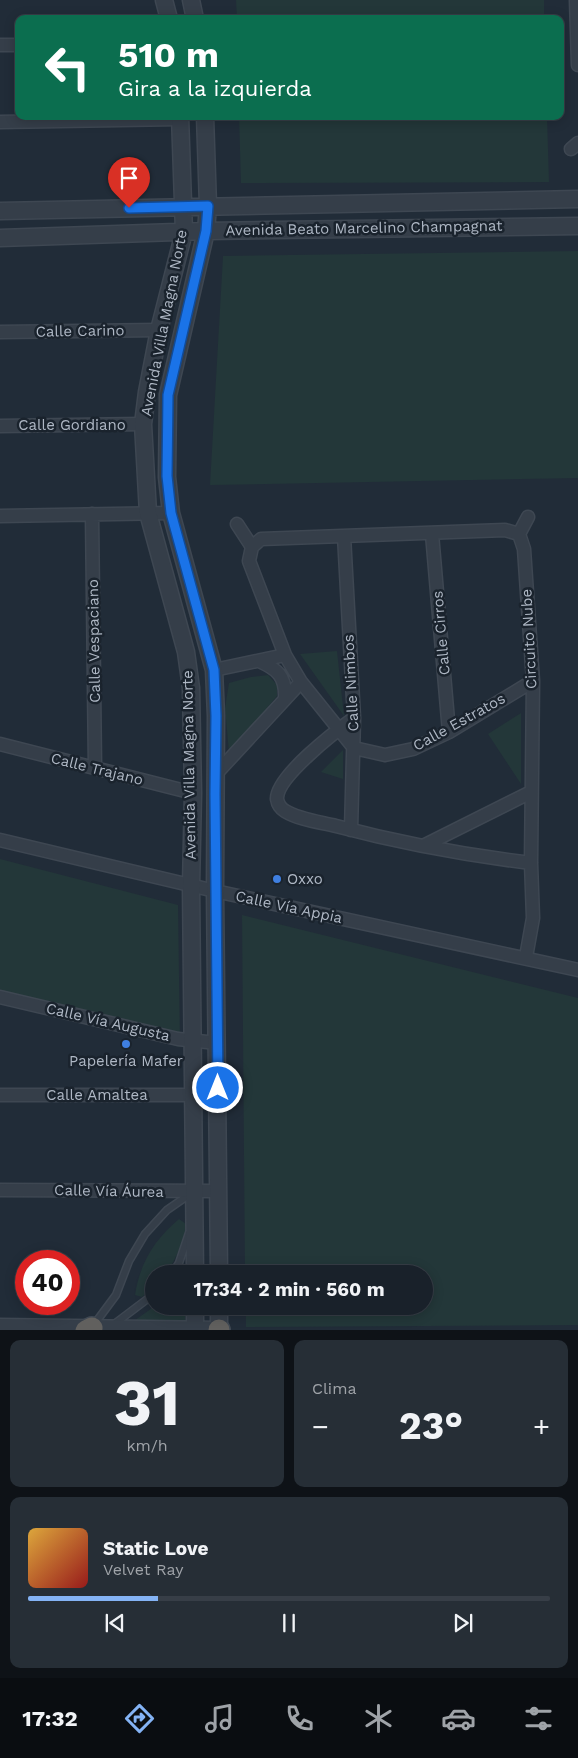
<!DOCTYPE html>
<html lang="es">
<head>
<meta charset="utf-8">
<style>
	body { margin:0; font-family:"Work Sans",sans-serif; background:#262e36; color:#f1f3f6; height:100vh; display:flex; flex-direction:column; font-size:19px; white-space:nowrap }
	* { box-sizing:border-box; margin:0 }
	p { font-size:16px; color:#9fa3a8 }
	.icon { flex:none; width:28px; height:28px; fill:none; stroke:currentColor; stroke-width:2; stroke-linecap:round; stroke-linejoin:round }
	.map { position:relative; height:1330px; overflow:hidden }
	.details { display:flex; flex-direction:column; gap:10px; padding:10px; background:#0e1217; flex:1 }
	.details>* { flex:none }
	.guide { position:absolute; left:15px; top:15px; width:549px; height:105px; border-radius:10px; box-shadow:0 2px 12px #0003,0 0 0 1px #373e47; background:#0b6e4f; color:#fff; overflow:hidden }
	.speed { position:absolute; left:15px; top:1250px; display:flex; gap:10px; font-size:25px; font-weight:700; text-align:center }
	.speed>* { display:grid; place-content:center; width:65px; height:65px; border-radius:50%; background:#19212a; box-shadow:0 2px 12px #0003,0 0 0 1px #373e47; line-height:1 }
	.speed .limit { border:8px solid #d22; background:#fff; color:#111 }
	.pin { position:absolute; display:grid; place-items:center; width:42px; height:42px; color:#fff; margin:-51px -21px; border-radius:50% 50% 50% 0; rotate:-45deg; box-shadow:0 0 5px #0007 }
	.pin .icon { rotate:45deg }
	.me { position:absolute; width:55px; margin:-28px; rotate:0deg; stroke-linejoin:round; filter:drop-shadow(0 0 4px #0008) }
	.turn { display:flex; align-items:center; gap:18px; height:105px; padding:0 20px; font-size:22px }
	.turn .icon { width:65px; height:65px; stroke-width:2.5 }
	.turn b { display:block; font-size:35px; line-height:42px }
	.big { font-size:38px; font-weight:700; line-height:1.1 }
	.details .tile { flex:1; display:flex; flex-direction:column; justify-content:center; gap:8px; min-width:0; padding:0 18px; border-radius:10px; background:#262e36 }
	.details .dial { align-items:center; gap:0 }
	.dial b { font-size:65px; line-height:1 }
	.song { display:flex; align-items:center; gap:15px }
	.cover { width:60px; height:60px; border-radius:8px; background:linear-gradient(135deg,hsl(40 70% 55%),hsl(0 70% 35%)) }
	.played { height:5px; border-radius:2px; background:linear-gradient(90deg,#84b3f5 25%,#373e47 25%) }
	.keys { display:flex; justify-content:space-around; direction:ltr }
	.heat { display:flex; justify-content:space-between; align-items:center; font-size:28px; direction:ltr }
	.details .tiles { flex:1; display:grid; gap:10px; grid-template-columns:1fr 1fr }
	.tile:last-child { grid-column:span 2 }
	.trip { position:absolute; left:145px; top:1265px; width:288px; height:50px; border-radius:25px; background:#19212a; box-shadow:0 2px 12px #0003,0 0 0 1px #373e47; font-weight:700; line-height:50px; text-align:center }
	.menu { display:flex; height:80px; justify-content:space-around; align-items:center; background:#0a0d11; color:#9fa3a8 }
	.menu .icon { width:35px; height:35px }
	.menu .current { color:#84b3f5 }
	.menu b { font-size:22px; color:#f1f3f6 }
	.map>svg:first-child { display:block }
	.green { fill:#233739 }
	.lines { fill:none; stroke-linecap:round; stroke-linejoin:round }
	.service-casing { stroke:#3e4752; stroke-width:9 }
	.minor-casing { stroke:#3e4752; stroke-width:15 }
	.tertiary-casing { stroke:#3e4752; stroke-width:19 }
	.trunk-casing { stroke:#3f4853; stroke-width:24 }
	.service { stroke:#353e49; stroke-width:6 }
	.minor { stroke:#353e49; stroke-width:12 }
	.tertiary { stroke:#353e49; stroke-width:16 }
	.trunk { stroke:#61605e; stroke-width:21 }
	.route-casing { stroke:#114b97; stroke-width:12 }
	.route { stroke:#1a73e8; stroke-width:9 }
	.shop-dot { fill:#3f7fe0; stroke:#1a232d; stroke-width:2 }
	.labels { text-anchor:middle; stroke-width:5; stroke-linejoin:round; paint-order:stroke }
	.street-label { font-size:15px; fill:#afb8c5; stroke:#1a232d }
	.poi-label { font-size:15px; fill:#afb8c5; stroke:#1a232d; text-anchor:start }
</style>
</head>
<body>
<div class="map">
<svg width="578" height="1331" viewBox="0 0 578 1331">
	<rect width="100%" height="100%" fill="#212c38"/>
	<path class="green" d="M236,0H544V19H237Z
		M239,116H547L549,182L241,183Z
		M578,251V478L210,485L223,256Z
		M337,651L344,716L300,654Z
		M268,675L277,685V696L229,753L225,708L229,683L251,677Z
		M521,713V784L488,734Z
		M343,750V779L321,772Z
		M0,859L178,905L180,1047L0,998Z
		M242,915L578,998V1325L246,1327V1306H424V1274H245Z
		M179,1219L186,1224L184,1241L168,1272L154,1274V1286L142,1297L135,1295C140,1263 154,1240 179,1219Z
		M155,1306H186L185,1323H131Z"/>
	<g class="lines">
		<defs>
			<path id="service" d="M172,1274L179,1263L189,1233
				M113,1325L154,1294
				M93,1326L116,1295L129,1261L145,1234L167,1210L193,1192"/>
			<path id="minor" d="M576,0L578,65
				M0,45H19
				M0,122L180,119
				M571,149L578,143
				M0,332L159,330
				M0,426L143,424
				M92,514L95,768
				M0,516L171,513
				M237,524L252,547
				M432,534L449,732
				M519,534L505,530L261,539L252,547L249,561L285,655L301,682L354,748L385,755L413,749L449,732L533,681
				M519,534L524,549L533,681L531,863L533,918L526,957
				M519,534L528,517
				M344,536L354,718L351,830
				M259,661C277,669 286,676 285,698
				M214,670L285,655
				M354,718C336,731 276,777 277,799C278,805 280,808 285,811C300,820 320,822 336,826C400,843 465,855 531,863
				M0,744L193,793
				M215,775L301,682
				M0,840L215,891L578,970
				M425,845L531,792
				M0,997L178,1039L217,1043
				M0,1095H194
				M0,1190L219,1191"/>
			<path id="tertiary" d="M164,0L169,19
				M191,0L195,19
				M180,116L184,232L159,330L147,392L143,424L148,513L186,652L191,688L193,793L191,886L195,1274
				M205,116L208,206L206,231L168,395L167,477L171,513L214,670L216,716L215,891L219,1274
				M0,211L578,199
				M0,238L206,231L578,226
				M0,1327L219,1330
				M195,1331V1306
				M219,1331V1306"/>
			<path id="trunk" d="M219,1330V1331
				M86,1331L92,1328"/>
		</defs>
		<use href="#service" class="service-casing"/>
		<use href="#minor" class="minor-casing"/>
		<use href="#tertiary" class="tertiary-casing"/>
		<use href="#trunk" class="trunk-casing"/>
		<use href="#service" class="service"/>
		<use href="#minor" class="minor"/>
		<use href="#tertiary" class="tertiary"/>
		<use href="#trunk" class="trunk"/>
	</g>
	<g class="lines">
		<defs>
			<path id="route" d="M129,208L208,206L206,231L168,395L167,476L171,513L214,670L216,716L215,794L218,1088"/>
		</defs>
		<use href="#route" class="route-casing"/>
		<use href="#route" class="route"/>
	</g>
	<g class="shop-dot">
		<circle cx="277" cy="879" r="5"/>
		<circle cx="126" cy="1044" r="5"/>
	</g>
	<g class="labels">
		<g class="street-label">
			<text transform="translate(364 228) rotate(-1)" y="5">Avenida Beato Marcelino Champagnat</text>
			<text transform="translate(164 323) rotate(-79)" y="5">Avenida Villa Magna Norte</text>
			<text transform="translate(80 331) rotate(-1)" y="5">Calle Carino</text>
			<text x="72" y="430">Calle Gordiano</text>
			<text transform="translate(441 633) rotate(-95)" y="5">Calle Cirros</text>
			<text transform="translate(529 639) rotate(-93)" y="5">Circuito Nube</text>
			<text transform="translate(94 641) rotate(-91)" y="5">Calle Vespaciano</text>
			<text transform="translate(351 683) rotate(-93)" y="5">Calle Nimbos</text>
			<text transform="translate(459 722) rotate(-29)" y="5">Calle Estratos</text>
			<text transform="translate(189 765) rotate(-91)" y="5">Avenida Villa Magna Norte</text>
			<text transform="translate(97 769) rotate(14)" y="5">Calle Trajano</text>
			<text transform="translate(289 907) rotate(12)" y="5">Calle Vía Appia</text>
			<text transform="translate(108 1022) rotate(13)" y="5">Calle Vía Augusta</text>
			<text x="97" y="1100">Calle Amaltea</text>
			<text transform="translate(109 1191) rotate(1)" y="5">Calle Vía Áurea</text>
		</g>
		<g class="poi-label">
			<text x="287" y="884">Oxxo</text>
			<text x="126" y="1066" text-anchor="middle">Papelería Mafer</text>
		</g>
	</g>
</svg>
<div class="speed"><div class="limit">40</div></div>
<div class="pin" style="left:129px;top:208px;background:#d93025"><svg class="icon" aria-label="arrive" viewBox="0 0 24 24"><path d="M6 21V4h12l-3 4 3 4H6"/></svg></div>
<svg class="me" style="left:218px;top:1088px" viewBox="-20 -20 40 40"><circle r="17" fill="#1a73e8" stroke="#fff" stroke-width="3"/><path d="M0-11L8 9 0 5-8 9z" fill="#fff"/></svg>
<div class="trip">17:34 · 2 min · 560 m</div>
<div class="guide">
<div class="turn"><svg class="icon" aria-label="left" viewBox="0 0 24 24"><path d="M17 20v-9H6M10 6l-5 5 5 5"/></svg><div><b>510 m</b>Gira a la izquierda</div></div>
</div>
</div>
<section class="details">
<div class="tiles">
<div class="tile dial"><b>31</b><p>km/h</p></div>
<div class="tile"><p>Clima</p>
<div class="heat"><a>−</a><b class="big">23°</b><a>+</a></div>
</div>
<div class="tile">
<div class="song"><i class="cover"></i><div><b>Static Love</b><p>Velvet Ray</p></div></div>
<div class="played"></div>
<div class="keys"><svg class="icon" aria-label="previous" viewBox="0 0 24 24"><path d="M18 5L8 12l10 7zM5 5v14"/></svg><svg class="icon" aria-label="pause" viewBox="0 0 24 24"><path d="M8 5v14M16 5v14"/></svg><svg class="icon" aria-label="next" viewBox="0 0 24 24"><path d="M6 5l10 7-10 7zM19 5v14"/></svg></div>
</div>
</div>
</section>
<nav class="menu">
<b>17:32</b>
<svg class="icon current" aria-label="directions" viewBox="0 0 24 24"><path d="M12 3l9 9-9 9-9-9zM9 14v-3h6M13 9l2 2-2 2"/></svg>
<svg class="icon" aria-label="music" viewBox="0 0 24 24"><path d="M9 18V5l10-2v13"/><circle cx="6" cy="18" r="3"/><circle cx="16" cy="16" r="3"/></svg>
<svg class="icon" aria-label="phone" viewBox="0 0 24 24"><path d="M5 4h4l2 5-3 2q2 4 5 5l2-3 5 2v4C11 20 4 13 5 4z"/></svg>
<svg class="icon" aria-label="climate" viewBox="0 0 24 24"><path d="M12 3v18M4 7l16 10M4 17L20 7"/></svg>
<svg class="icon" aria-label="car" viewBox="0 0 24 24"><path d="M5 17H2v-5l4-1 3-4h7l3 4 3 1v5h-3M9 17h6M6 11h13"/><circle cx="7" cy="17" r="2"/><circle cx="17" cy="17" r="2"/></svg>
<svg class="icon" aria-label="filters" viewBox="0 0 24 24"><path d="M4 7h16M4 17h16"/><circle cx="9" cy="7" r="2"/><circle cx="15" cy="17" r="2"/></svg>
</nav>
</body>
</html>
